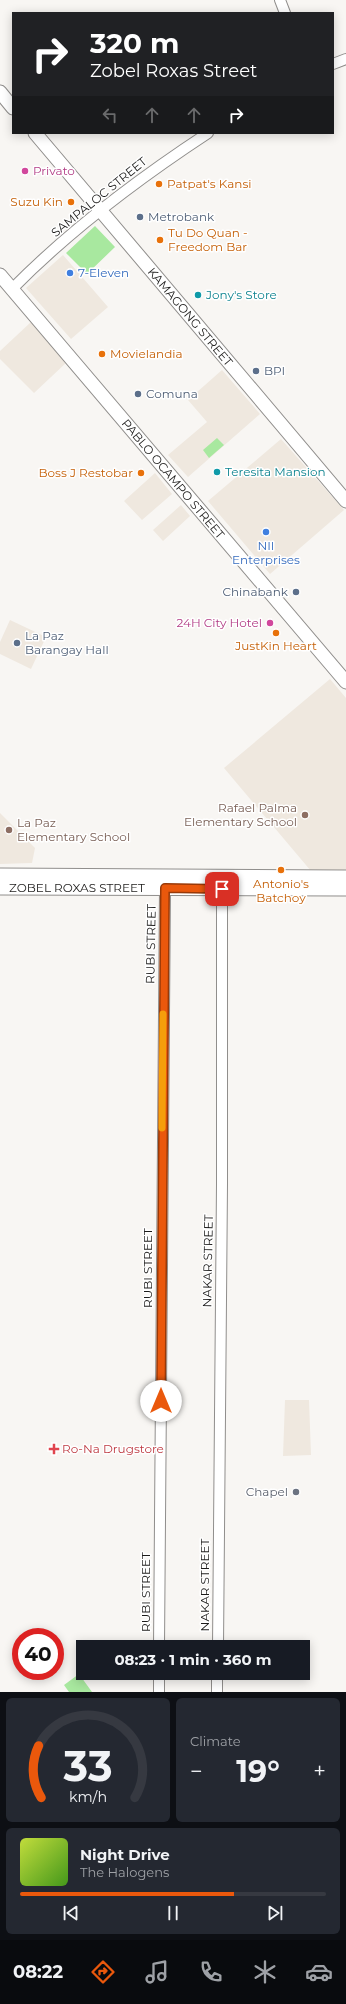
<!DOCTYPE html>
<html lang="en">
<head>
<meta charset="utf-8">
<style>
	body { margin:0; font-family:Montserrat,sans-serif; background:#242831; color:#f1f3f6; height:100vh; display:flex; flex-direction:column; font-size:15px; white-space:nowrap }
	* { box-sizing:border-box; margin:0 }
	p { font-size:13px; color:#9ea1a6 }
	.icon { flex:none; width:22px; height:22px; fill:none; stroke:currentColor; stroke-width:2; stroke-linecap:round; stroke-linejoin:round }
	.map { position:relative; height:1692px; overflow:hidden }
	.drawer { display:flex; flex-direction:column; gap:6px; padding:6px; background:#0d0f14; flex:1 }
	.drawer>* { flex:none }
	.guide { position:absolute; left:12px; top:12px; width:322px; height:122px; border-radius:0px; box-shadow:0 2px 10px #0003; background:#202124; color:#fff; overflow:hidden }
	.speed { position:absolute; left:12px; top:1628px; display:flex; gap:8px; font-size:20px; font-weight:700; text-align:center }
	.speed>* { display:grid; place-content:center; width:52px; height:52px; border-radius:50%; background:#171b24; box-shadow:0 2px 10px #0003; line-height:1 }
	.speed .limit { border:6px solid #d22; background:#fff; color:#111 }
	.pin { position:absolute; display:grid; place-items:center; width:34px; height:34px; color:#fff; margin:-17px; border-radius:8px; box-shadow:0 2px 6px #0006 }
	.me { position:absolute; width:44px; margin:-22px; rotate:0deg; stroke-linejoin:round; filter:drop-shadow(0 0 3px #0008) }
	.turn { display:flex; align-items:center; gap:14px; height:84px; padding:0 12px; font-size:18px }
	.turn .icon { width:52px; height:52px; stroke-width:2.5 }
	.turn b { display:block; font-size:28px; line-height:34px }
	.lanes { display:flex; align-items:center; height:38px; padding:0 12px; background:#0003; justify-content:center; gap:20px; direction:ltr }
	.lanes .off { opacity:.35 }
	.big { font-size:30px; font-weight:700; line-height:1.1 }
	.drawer .widget { flex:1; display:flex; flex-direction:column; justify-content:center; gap:6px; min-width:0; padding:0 14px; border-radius:6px; background:#242831 }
	.drawer .dial { align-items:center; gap:0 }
	.dial svg { height:104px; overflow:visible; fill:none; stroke:#363941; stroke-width:7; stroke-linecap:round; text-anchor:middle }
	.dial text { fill:#f1f3f6; stroke:none }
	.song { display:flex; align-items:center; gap:12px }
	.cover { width:48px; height:48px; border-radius:6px; background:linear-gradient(135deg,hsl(70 70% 55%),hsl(100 70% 35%)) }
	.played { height:4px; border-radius:2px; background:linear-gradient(90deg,#ea580c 70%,#363941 70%) }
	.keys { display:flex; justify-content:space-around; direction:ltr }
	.heat { display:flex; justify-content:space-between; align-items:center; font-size:22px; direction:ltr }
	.drawer .tiles { flex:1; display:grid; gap:6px; grid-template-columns:1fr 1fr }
	.widget:last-child { grid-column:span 2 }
	.trip { position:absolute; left:76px; top:1640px; width:234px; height:40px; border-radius:0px; background:#171b24; box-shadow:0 2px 10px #0003; font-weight:700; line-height:40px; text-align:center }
	.menu { display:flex; height:64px; justify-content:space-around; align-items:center; background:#090b0e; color:#9ea1a6 }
	.menu .icon { width:28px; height:28px }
	.menu .on { color:#ea580c }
	.menu b { font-size:18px; color:#f1f3f6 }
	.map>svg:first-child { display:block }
	.built { fill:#efe8df }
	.green { fill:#a8e89f }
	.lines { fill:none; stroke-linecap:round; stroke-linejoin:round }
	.minor-casing { stroke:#908e8c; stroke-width:12 }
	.major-casing { stroke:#908e8c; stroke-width:15 }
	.minor { stroke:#fff; stroke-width:10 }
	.major { stroke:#fff; stroke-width:13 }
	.route-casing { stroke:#983908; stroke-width:10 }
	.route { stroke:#ea580c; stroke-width:7 }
	.slow { stroke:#f59e0b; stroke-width:7 }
	.hotel-dot { fill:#d1479c; stroke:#fff; stroke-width:1.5 }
	.food-dot { fill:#e8710a; stroke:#fff; stroke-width:1.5 }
	.service-dot { fill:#5c6f8a; stroke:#fff; stroke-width:1.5 }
	.shop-dot { fill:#3f7fe0; stroke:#fff; stroke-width:1.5 }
	.culture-dot { fill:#0f9aa8; stroke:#fff; stroke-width:1.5 }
	.education-dot { fill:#8d6e63; stroke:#fff; stroke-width:1.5 }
	.health-dot { fill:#e0444e; stroke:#fff; stroke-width:1.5 }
	.worship-dot { fill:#6b7280; stroke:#fff; stroke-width:1.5 }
	.labels { text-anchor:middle; stroke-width:3; stroke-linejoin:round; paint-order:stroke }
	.hotel-label { font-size:12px; fill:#b23c85; stroke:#fff; text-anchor:start }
	.food-label { font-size:12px; fill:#c56008; stroke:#fff; text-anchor:start }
	.street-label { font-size:12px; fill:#1d1c1b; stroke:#fff }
	.service-label { font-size:12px; fill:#4e5e75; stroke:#fff; text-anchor:start }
	.shop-label { font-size:12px; fill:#366cbe; stroke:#fff; text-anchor:start }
	.culture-label { font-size:12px; fill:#0d838f; stroke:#fff; text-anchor:start }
	.education-label { font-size:12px; fill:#785e54; stroke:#fff; text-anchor:end }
	.health-label { font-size:12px; fill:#be3a42; stroke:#fff; text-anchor:start }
	.worship-label { font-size:12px; fill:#5b616d; stroke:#fff; text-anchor:end }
</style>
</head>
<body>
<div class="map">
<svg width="346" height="1692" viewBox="0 0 346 1692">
	<rect width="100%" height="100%" fill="#f8f6f3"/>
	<path class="built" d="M63,255L108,307L71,339L26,288Z
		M31,322L67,362L34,393L0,359V351Z
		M222,370L260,414L188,477L168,455L207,422L188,400Z
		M281,439L344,510L270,574L208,501Z
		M155,473L172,494L142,520L124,501Z
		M181,505L190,516L163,541L153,530Z
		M10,620L46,637L31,669L0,654V642Z
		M330,679L346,698V871H311L224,768Z
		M0,813L35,848L32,863L0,864Z
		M285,1400H309L311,1455L283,1456Z"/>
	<path class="green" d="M95,226L115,247L87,274L66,253Z
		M217,438L224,445L209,458L203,450Z
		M79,1674L92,1692H69L64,1685Z"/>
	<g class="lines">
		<defs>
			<path id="minor" d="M280,0L285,13
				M333,64L346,59
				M12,289C71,229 138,179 208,133
				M159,1647L165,888
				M218,1647L222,1184V883
				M159,1692V1673
				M217,1692V1673"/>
			<path id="major" d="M0,92L13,108
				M35,133L346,501
				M0,275L346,682
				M0,875L346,877
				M0,888L346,889"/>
		</defs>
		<use href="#minor" class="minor-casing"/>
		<use href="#major" class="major-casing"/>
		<use href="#minor" class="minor"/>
		<use href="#major" class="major"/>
	</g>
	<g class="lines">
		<defs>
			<path id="route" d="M161,1401L165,888L222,889"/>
		</defs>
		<use href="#route" class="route-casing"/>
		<use href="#route" class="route"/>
		<path class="slow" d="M162,1128L163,1014"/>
	</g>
	<g class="hotel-dot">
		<circle cx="25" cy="171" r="4"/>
		<circle cx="270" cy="623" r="4"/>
	</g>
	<g class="food-dot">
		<circle cx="159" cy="184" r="4"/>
		<circle cx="71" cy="202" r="4"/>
		<circle cx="160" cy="240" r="4"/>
		<circle cx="102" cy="354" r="4"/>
		<circle cx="141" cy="473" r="4"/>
		<circle cx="276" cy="633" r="4"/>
		<circle cx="281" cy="870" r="4"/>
	</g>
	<g class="service-dot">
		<circle cx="140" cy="217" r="4"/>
		<circle cx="256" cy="371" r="4"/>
		<circle cx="138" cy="394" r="4"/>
		<circle cx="296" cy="592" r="4"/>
		<circle cx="17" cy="643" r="4"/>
	</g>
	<g class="shop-dot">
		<circle cx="70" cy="273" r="4"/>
		<circle cx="266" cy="532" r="4"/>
	</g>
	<g class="culture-dot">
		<circle cx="198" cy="295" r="4"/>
		<circle cx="217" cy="472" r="4"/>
	</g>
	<g class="education-dot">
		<circle cx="305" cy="815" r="4"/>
		<circle cx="9" cy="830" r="4"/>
	</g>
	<path class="health-dot" d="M52 1443h4v4h4v4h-4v4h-4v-4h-4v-4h4z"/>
	<circle class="worship-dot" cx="296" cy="1492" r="4"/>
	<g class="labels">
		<g class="hotel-label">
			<text x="33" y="175">Privato</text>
			<text x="262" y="627" text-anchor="end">24H City Hotel</text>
		</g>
		<g class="food-label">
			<text x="167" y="188">Patpat's Kansi</text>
			<text x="63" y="206" text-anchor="end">Suzu Kin</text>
			<text x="168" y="237">Tu Do Quan -<tspan x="168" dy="14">Freedom Bar</tspan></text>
			<text x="110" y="358">Movielandia</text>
			<text x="133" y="477" text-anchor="end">Boss J Restobar</text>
			<text x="276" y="650" text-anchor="middle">JustKin Heart</text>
			<text x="281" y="888" text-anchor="middle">Antonio's<tspan x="281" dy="14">Batchoy</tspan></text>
		</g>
		<g class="street-label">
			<text transform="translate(99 197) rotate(-39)" y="4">SAMPALOC STREET</text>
			<text transform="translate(190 317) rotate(50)" y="4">KAMAGONG STREET</text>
			<text transform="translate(173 479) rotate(50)" y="4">PABLO OCAMPO STREET</text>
			<text x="77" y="892">ZOBEL ROXAS STREET</text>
			<text transform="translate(151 944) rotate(-89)" y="4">RUBI STREET</text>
			<text transform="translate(208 1261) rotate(-89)" y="4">NAKAR STREET</text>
			<text transform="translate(148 1268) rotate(-90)" y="4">RUBI STREET</text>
			<text transform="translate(205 1585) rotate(-90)" y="4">NAKAR STREET</text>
			<text transform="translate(146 1592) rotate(-90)" y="4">RUBI STREET</text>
		</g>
		<g class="service-label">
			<text x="148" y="221">Metrobank</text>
			<text x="264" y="375">BPI</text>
			<text x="146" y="398">Comuna</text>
			<text x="288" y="596" text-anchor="end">Chinabank</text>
			<text x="25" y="640">La Paz<tspan x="25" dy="14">Barangay Hall</tspan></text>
		</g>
		<g class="shop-label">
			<text x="78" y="277">7-Eleven</text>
			<text x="266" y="550" text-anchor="middle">NII<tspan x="266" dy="14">Enterprises</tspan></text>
		</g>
		<g class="culture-label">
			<text x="206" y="299">Jony's Store</text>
			<text x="225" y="476">Teresita Mansion</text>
		</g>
		<g class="education-label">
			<text x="297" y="812">Rafael Palma<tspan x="297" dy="14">Elementary School</tspan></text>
			<text x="17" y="827" text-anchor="start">La Paz<tspan x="17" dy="14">Elementary School</tspan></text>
		</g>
		<g class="health-label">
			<text x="62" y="1453">Ro-Na Drugstore</text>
		</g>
		<g class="worship-label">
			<text x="288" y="1496">Chapel</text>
		</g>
	</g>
</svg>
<div class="speed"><div class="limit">40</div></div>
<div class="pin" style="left:222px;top:889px;background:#d93025"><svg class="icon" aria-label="arrive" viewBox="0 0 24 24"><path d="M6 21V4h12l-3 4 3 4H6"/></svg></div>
<svg class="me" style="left:161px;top:1401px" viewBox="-20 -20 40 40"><circle r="19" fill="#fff"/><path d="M0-13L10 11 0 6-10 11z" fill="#ea580c"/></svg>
<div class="trip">08:23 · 1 min · 360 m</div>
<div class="guide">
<div class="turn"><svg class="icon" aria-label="right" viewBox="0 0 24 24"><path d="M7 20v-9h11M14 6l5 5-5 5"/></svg><div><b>320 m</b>Zobel Roxas Street</div></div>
<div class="lanes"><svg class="icon off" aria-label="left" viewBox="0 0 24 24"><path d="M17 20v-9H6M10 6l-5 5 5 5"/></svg><svg class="icon off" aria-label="ahead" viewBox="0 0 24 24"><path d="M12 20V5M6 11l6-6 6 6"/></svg><svg class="icon off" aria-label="ahead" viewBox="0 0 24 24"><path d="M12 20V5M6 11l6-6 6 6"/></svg><svg class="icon" aria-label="right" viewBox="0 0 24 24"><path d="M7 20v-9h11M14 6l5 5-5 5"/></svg></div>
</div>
</div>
<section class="drawer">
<div class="tiles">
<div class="widget dial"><svg viewBox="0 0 100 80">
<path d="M14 69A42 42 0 1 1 86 69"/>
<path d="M14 69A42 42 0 0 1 12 29" stroke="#ea580c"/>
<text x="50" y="56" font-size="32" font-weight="700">33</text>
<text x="50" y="72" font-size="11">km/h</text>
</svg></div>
<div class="widget"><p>Climate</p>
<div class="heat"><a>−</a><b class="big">19°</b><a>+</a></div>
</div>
<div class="widget">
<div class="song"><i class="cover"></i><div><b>Night Drive</b><p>The Halogens</p></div></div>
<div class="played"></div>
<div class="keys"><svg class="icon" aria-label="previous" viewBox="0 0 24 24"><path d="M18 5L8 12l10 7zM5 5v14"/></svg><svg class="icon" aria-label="pause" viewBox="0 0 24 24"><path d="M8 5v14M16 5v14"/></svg><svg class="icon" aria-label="next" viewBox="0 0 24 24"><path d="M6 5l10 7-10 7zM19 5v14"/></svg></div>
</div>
</div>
</section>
<nav class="menu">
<b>08:22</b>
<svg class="icon on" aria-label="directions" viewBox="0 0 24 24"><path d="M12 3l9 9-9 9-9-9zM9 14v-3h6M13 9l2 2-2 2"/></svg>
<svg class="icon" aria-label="music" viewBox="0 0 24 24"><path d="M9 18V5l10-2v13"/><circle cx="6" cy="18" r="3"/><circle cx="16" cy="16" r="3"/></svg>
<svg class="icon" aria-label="phone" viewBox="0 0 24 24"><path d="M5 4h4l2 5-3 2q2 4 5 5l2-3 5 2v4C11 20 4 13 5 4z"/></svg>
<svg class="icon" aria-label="climate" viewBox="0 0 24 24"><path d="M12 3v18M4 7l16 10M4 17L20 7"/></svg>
<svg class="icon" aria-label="car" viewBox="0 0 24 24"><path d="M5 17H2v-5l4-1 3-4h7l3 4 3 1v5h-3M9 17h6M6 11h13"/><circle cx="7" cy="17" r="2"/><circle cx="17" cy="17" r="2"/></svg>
</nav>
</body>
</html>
